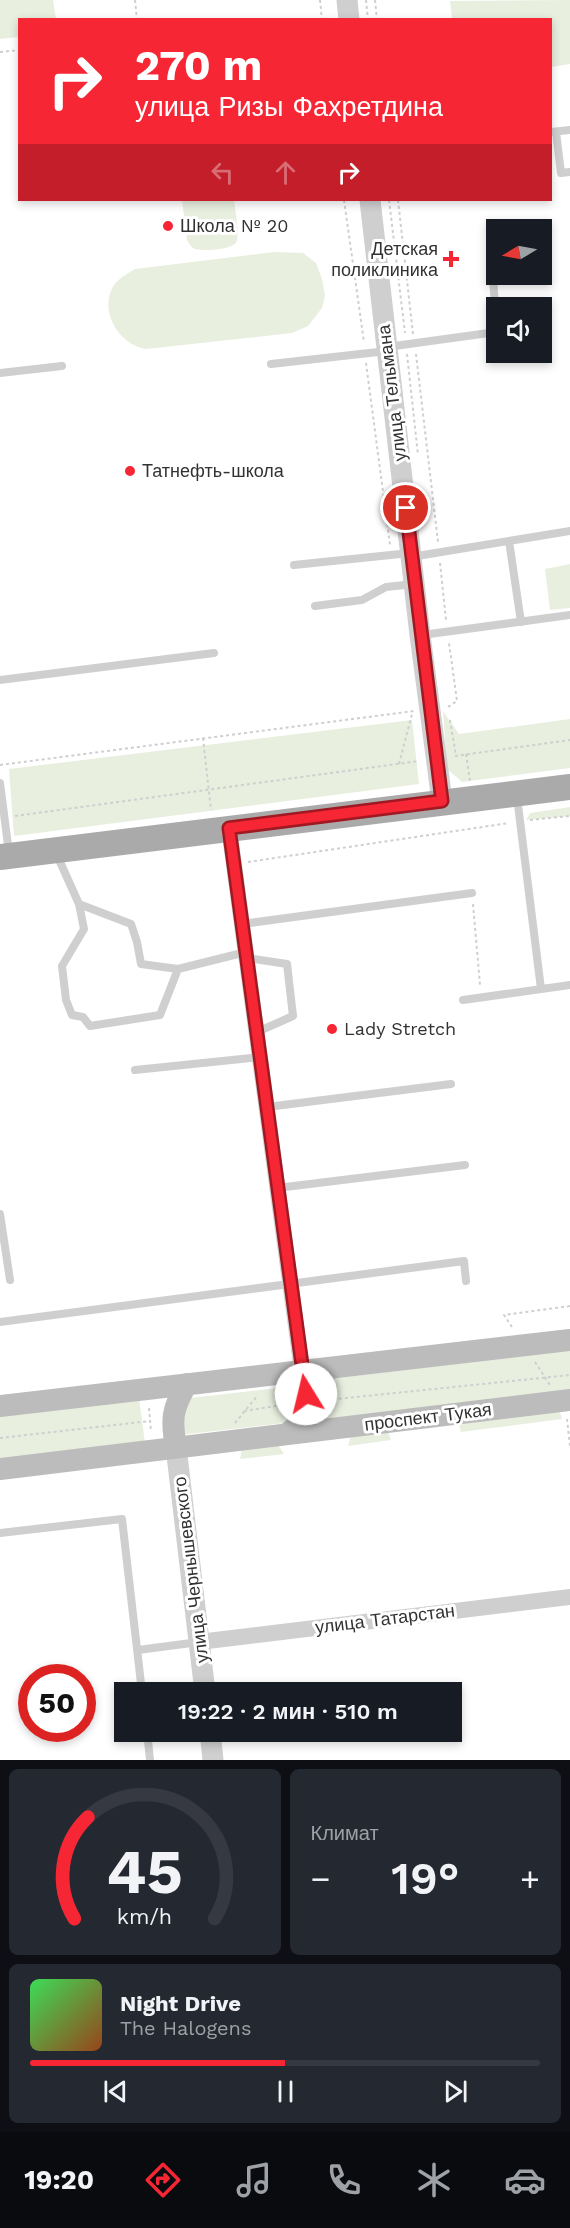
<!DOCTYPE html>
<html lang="ru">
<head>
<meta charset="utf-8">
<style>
	body { margin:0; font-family:"Work Sans",sans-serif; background:#242831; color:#f1f3f6; height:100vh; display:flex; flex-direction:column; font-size:22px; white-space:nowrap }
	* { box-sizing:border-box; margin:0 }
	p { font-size:20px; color:#9ea1a6 }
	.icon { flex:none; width:33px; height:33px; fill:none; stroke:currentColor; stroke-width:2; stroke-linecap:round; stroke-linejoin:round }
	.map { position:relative; height:1760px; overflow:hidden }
	.side { display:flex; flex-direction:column; gap:9px; padding:9px; background:#0d0f14; flex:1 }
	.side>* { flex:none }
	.hud { position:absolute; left:18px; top:18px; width:534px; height:183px; border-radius:0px; box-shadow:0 3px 9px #0003; background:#f62635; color:#fff; overflow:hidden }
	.needle { width:39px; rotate:260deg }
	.tools { position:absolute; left:486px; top:219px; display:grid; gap:12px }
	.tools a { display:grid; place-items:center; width:66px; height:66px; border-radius:0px; background:#171b24; box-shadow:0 3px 9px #0003; font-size:30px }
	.speed { position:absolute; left:18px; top:1664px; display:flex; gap:12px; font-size:30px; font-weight:700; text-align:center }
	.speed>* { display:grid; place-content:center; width:78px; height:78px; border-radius:50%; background:#171b24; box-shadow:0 3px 9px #0003; line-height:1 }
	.speed .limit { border:9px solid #d22; background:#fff; color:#111 }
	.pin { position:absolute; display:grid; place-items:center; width:51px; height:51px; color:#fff; margin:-26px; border:3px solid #fff; border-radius:50%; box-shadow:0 2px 6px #0007 }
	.me { position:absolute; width:66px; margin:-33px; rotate:351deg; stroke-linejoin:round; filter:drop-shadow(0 0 4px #0008) }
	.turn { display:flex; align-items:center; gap:21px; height:126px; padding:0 18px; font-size:27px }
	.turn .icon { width:78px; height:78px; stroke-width:2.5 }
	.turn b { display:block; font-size:42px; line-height:51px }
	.lanes { display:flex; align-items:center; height:57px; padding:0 18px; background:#0003; justify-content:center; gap:30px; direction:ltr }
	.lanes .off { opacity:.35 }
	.big { font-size:45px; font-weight:600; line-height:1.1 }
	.side .card { flex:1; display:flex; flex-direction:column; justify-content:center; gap:9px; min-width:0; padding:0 21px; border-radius:9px; background:#242831 }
	.side .dial { align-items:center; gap:0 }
	.dial svg { height:156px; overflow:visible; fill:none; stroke:#363941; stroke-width:7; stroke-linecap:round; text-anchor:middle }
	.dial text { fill:#f1f3f6; stroke:none }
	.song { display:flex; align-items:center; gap:18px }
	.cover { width:72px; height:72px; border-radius:9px; background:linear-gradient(135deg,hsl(130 70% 55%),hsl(20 70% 35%)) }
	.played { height:6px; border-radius:3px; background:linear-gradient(90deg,#f62635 50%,#363941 50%) }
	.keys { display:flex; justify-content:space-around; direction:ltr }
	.heat { display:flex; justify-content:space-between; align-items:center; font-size:33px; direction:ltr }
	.side .tiles { flex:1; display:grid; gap:9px; grid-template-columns:1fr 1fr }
	.card:last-child { grid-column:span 2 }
	.trip { position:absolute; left:114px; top:1682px; width:348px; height:60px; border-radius:0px; background:#171b24; box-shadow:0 3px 9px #0003; font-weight:600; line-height:60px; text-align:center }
	.tab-bar { display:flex; height:96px; justify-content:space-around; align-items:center; background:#090b0e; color:#9ea1a6 }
	.tab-bar .icon { width:42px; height:42px }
	.tab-bar .on { color:#f62635 }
	.tab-bar b { font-size:27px; color:#f1f3f6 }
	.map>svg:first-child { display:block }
	.green { fill:#e8efdf }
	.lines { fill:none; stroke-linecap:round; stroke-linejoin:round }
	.path { stroke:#cfcfcf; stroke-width:2; stroke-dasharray:3 3; stroke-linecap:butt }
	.service { stroke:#cfcfcf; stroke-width:8 }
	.minor { stroke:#cfcfcf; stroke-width:16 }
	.tertiary { stroke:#cfcfcf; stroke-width:21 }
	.secondary { stroke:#bcbcbc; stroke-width:22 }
	.primary { stroke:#aaa; stroke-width:26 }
	.route-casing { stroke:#a01922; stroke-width:15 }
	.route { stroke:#f62635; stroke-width:10 }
	.poi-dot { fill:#f62635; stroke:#fff; stroke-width:2 }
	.labels { text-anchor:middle; stroke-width:6; stroke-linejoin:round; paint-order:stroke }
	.poi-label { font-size:18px; fill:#323232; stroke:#fff; text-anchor:start }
	.street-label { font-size:18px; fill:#323232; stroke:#fff }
</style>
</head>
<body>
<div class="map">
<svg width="570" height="1760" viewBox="0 0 570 1760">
	<rect width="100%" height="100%" fill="#fff"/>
	<path class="green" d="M0,0H53L56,19L20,20L19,37L0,39Z
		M570,0V64L551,67L550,20L452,19L450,1Z
		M182,200H234C235,208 240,237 236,243C230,250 200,252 193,248C190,246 189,243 187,240Z
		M274,252L303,253L316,263L322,279L325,296L322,308L308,326L292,333L146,349C121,345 101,316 111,291C115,280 125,275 135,269Z
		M570,564V608L550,610L545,569Z
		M443,711L459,734L570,719V768L462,782L447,769Z
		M412,720L419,784L14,836L9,769Z
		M570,807V816L526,820L530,813Z
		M570,1350V1391L318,1420L313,1381Z
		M295,1386L298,1414L293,1422L180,1435L181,1415L190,1398Z
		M139,1398L145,1443L0,1460V1414Z
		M559,1409L562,1419L461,1432L458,1422Z
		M388,1432L391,1440L348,1446L351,1435Z
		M277,1443L284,1454L240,1459L242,1449Z"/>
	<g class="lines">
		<path class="path" d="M135,0L137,20
			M320,0L322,20
			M366,0L368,20
			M375,0L377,20
			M0,52L20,50
			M344,200L364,342
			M389,200L405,333
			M398,200L413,334
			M407,354L418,455
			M416,354L438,542
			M366,363L390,545
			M440,563L446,620
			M448,707L457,701L449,643
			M450,720L456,756
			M203,738L211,810
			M466,754L470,781
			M455,756L570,740
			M399,764L412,714
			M0,765L414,711
			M15,816L419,761
			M530,820L570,816
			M248,862L509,823
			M473,904L480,985
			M512,1327L504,1315L570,1306
			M535,1362L550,1385
			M327,1400L570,1375
			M149,1408L151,1432
			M244,1411L288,1404
			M567,1419L570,1446
			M235,1423L258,1395
			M0,1438L150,1421"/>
		<path class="service" d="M551,132L570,130
			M556,132L561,173L570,172
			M493,278L496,318
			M387,347L496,332
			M271,364L387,351
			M0,373L62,366
			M509,541L521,622
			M411,557L570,531
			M294,565L410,553
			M315,606L362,600L386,587L414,584
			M422,635L570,615
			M0,680L214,653
			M0,783L9,853
			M517,797L541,989
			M56,853L79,904L131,924L137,942L141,964L178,969L246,952
			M79,904L84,929L62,966L66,1000L72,1015L83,1017L90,1026L160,1015L178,969
			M242,924L472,893
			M247,958L287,964L293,1016L257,1032
			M463,1000L570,985
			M135,1070L260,1057
			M267,1107L451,1084
			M277,1188L465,1165
			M0,1214L10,1280
			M0,1322L464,1261L466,1281
			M0,1533L122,1519L142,1692
			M138,1650L199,1642
			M147,1731L150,1760"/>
		<path class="minor" d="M229,828L302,1371
			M199,1642L570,1597"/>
		<path class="tertiary" d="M347,0L349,20
			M370,200L420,635L442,801
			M176,1447L205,1692
			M210,1731L213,1760"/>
		<path class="secondary" d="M0,1406L570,1340
			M287,1434C316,1411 308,1404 302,1371
			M176,1447C171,1420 172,1408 187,1384
			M0,1469L570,1400"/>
		<path class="primary" d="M0,857L570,787"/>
	</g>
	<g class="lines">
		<defs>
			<path id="route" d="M306,1394L229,828L442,801L406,508"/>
		</defs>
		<use href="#route" class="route-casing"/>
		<use href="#route" class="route"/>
	</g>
	<g class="poi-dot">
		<circle cx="168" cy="226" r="6"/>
		<path d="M448 250h6v6h6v6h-6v6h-6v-6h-6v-6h6z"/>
		<circle cx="130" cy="471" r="6"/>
		<circle cx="332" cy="1029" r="6"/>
	</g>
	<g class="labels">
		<g class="poi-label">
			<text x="180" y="232">Школа № 20</text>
			<text x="438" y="255" text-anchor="end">Детская<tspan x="438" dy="21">поликлиника</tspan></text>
			<text x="142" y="477">Татнефть-школа</text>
			<text x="344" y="1035">Lady Stretch</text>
		</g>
		<g class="street-label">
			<text transform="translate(392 393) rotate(-97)" y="6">улица Тельмана</text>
			<text transform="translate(428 1417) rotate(-7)" y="6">проспект Тукая</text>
			<text transform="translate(191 1570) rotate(-97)" y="6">улица Чернышевского</text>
			<text transform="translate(385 1619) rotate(-7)" y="6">улица Татарстан</text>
		</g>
	</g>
</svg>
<div class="tools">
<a><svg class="needle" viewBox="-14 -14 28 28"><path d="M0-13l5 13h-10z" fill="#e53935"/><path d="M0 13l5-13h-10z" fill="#9ea1a6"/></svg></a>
<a><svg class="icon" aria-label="sound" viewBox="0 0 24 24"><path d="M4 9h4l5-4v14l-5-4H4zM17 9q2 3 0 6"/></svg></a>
</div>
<div class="speed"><div class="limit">50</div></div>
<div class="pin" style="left:406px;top:508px;background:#d93025"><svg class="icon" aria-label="arrive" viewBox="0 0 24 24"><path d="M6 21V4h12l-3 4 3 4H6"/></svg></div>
<svg class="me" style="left:306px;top:1394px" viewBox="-20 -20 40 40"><circle r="19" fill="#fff"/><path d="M0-13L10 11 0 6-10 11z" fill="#f62635"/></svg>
<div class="trip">19:22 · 2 мин · 510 m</div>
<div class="hud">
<div class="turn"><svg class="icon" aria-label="right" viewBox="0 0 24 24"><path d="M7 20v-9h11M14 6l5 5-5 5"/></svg><div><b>270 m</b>улица Ризы Фахретдина</div></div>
<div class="lanes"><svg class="icon off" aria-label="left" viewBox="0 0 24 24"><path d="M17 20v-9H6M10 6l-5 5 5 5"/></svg><svg class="icon off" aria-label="ahead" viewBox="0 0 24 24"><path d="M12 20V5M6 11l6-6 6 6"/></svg><svg class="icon" aria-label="right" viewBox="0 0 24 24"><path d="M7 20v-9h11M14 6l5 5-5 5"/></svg></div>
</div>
</div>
<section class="side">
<div class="tiles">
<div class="card dial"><svg viewBox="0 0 100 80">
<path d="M14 69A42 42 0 1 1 86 69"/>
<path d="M14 69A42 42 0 0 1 21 17" stroke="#f62635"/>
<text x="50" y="56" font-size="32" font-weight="700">45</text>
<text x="50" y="72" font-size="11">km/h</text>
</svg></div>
<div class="card"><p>Климат</p>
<div class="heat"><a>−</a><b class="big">19°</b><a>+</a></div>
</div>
<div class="card">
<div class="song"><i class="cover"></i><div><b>Night Drive</b><p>The Halogens</p></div></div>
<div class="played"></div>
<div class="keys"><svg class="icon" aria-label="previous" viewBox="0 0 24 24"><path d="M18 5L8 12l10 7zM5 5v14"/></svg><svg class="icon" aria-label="pause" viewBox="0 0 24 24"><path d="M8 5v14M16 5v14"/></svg><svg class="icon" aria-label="next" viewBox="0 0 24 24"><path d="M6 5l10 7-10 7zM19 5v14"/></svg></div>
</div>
</div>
</section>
<nav class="tab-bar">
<b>19:20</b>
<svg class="icon on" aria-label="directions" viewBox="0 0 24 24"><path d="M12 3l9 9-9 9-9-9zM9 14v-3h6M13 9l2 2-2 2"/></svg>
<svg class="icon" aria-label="music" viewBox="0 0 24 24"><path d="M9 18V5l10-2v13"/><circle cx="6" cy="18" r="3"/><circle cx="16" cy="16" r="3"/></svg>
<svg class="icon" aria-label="phone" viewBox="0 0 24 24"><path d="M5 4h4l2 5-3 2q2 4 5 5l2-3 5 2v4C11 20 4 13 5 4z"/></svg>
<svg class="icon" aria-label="climate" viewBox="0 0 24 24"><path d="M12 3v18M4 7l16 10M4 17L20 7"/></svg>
<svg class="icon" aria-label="car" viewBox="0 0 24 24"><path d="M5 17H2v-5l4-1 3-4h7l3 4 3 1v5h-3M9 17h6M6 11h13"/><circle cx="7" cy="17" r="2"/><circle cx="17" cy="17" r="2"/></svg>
</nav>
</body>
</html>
